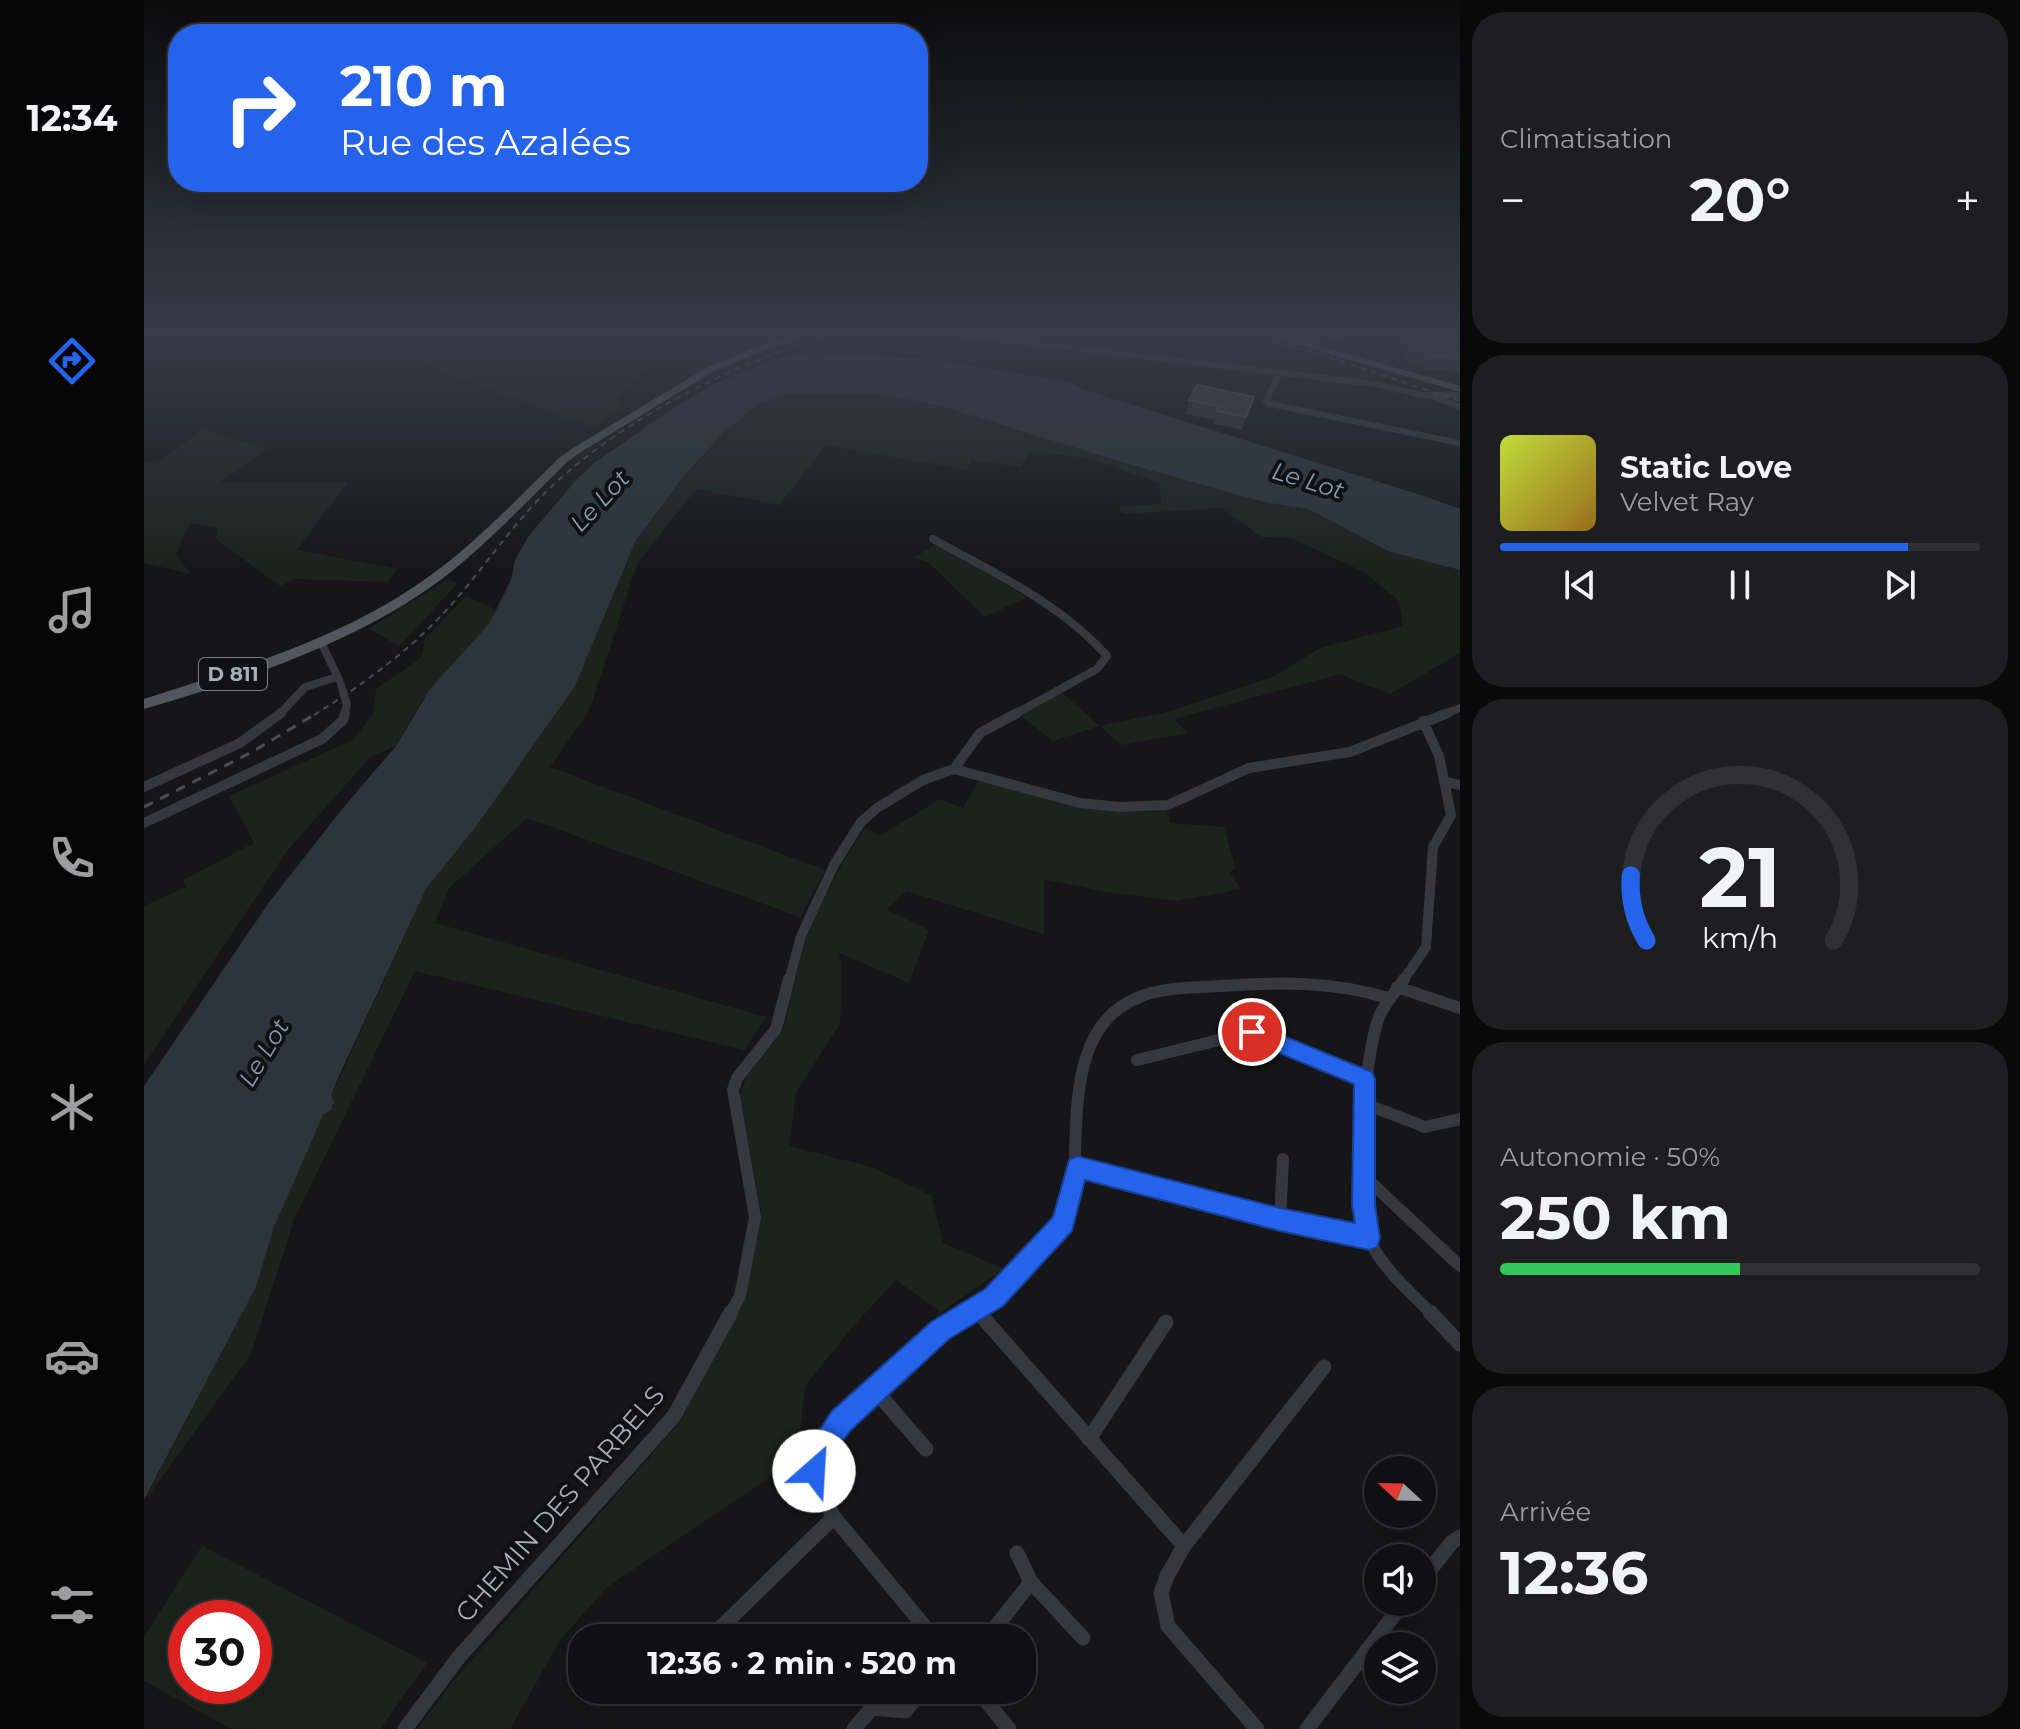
<!DOCTYPE html>
<html lang="fr">
<head>
<meta charset="utf-8">
<style>
	body { margin:0; font-family:Montserrat,sans-serif; background:#1e1e20; color:#f1f3f6; height:100vh; display:flex; flex-direction:column; font-size:30px; white-space:nowrap }
	* { box-sizing:border-box; margin:0 }
	p { font-size:26px; color:#9c9d9f }
	.icon { flex:none; width:44px; height:44px; fill:none; stroke:currentColor; stroke-width:2; stroke-linecap:round; stroke-linejoin:round }
	.map { position:relative; flex:1; overflow:hidden }
	.details { display:flex; flex-direction:column; gap:12px; padding:12px; background:#09090a; width:560px }
	.details>* { flex:none }
	.guide { position:absolute; left:24px; top:24px; width:760px; height:168px; border-radius:32px; box-shadow:0 8px 32px #0002,0 0 0 2px #303032; background:#2563eb; color:#fff; overflow:hidden }
	.needle { width:52px; rotate:292deg }
	.tools { position:absolute; left:1220px; top:1456px; display:grid; gap:16px }
	.tools a { display:grid; place-items:center; width:72px; height:72px; border-radius:50%; background:#101012; box-shadow:0 8px 32px #0002,0 0 0 2px #303032; font-size:40px }
	.speed { position:absolute; left:24px; top:1600px; display:flex; gap:16px; font-size:40px; font-weight:700; text-align:center }
	.speed>* { display:grid; place-content:center; width:104px; height:104px; border-radius:50%; background:#101012; box-shadow:0 8px 32px #0002,0 0 0 2px #303032; line-height:1 }
	.speed .limit { border:12px solid #d22; background:#fff; color:#111 }
	.pin { position:absolute; display:grid; place-items:center; width:68px; height:68px; color:#fff; margin:-34px; border:4px solid #fff; border-radius:50%; box-shadow:0 2px 8px #0007 }
	.me { position:absolute; width:88px; margin:-44px; rotate:26deg; stroke-linejoin:round; filter:drop-shadow(0 0 6px #0008) }
	.turn { display:flex; align-items:center; gap:28px; height:168px; padding:0 40px; font-size:36px }
	.turn .icon { width:104px; height:104px; stroke-width:2.5 }
	.turn b { display:block; font-size:56px; line-height:68px }
	.big { font-size:60px; font-weight:700; line-height:1.1 }
	.details .card { flex:1; display:flex; flex-direction:column; justify-content:center; gap:12px; min-width:0; padding:0 28px; border-radius:32px; background:#1e1e20 }
	.details .dial { align-items:center; gap:0 }
	.dial svg { height:208px; overflow:visible; fill:none; stroke:#303032; stroke-width:7; stroke-linecap:round; text-anchor:middle }
	.dial text { fill:#f1f3f6; stroke:none }
	.song { display:flex; align-items:center; gap:24px }
	.cover { width:96px; height:96px; border-radius:12px; background:linear-gradient(135deg,hsl(70 70% 55%),hsl(40 70% 35%)) }
	.played { height:8px; border-radius:4px; background:linear-gradient(90deg,#2563eb 85%,#303032 85%) }
	.keys { display:flex; justify-content:space-around; direction:ltr }
	.heat { display:flex; justify-content:space-between; align-items:center; font-size:44px; direction:ltr }
	.charge { height:12px; border-radius:6px; background:linear-gradient(90deg,#34c759 50%,#303032 0) }
	.trip { position:absolute; left:424px; top:1624px; width:468px; height:80px; border-radius:32px; background:#101012; box-shadow:0 8px 32px #0002,0 0 0 2px #303032; font-weight:700; line-height:80px; text-align:center }
	main { display:flex; flex:1; min-height:0 }
	.dock { display:flex; flex-direction:column; width:144px; justify-content:space-around; align-items:center; background:#060607; color:#9c9d9f }
	.dock .icon { width:56px; height:56px }
	.dock .selected { color:#2563eb }
	.dock b { font-size:36px; color:#f1f3f6 }
	.map>svg:first-child { display:block }
	.green { fill:#1c231d; fill-rule:evenodd }
	.water { fill:#2c353c }
	.lines { fill:none; stroke-linecap:round; stroke-linejoin:round }
	.minor-far4 { stroke:#37383d; stroke-width:6 }
	.minor-far3 { stroke:#37383d; stroke-width:8 }
	.minor-far2 { stroke:#37383d; stroke-width:10 }
	.minor-far1 { stroke:#37383d; stroke-width:12 }
	.minor { stroke:#37383d; stroke-width:15 }
	.primary { fill:#53555c; fill-rule:evenodd }
	.rail-far1 { stroke:#4a4c52; stroke-width:2; stroke-dasharray:6 5; stroke-linecap:butt }
	.rail { stroke:#4a4c52; stroke-width:3; stroke-dasharray:10 8; stroke-linecap:butt }
	.minor-bridge { stroke:#37383d; stroke-width:8 }
	.wall { fill:#323236 }
	.building { fill:#3f3f44; stroke:#4f5156; stroke-width:2 }
	.route { fill:#2563eb; stroke:#184099; stroke-width:2 }
	.labels { text-anchor:middle; stroke-width:8; stroke-linejoin:round; paint-order:stroke }
	.shield { fill:#111113; stroke:#7b7e86; stroke-width:2 }
	.shield-label { font-size:20px; font-weight:bold; fill:#a8adb8 }
	.water-label { font-size:24px; font-style:italic; fill:#7f9bb3; stroke:#111113 }
	.near-street-label { font-size:26px; fill:#a8adb8; stroke:#111113 }
</style>
</head>
<body>
<main>
<nav class="dock">
<b>12:34</b>
<svg class="icon selected" aria-label="directions" viewBox="0 0 24 24"><path d="M12 3l9 9-9 9-9-9zM9 14v-3h6M13 9l2 2-2 2"/></svg>
<svg class="icon" aria-label="music" viewBox="0 0 24 24"><path d="M9 18V5l10-2v13"/><circle cx="6" cy="18" r="3"/><circle cx="16" cy="16" r="3"/></svg>
<svg class="icon" aria-label="phone" viewBox="0 0 24 24"><path d="M5 4h4l2 5-3 2q2 4 5 5l2-3 5 2v4C11 20 4 13 5 4z"/></svg>
<svg class="icon" aria-label="climate" viewBox="0 0 24 24"><path d="M12 3v18M4 7l16 10M4 17L20 7"/></svg>
<svg class="icon" aria-label="car" viewBox="0 0 24 24"><path d="M5 17H2v-5l4-1 3-4h7l3 4 3 1v5h-3M9 17h6M6 11h13"/><circle cx="7" cy="17" r="2"/><circle cx="17" cy="17" r="2"/></svg>
<svg class="icon" aria-label="filters" viewBox="0 0 24 24"><path d="M4 7h16M4 17h16"/><circle cx="9" cy="7" r="2"/><circle cx="15" cy="17" r="2"/></svg>
</nav>
<div class="map">
<svg width="1316" height="1729" viewBox="0 0 1316 1729">
	<rect width="100%" height="100%" fill="#161618"/>
	<path class="green" d="M87,330H382L483,347L514,330H568L498,372L472,397L481,408L450,427L319,380L237,344L202,348L157,345Z
		M785,341L835,352L830,364L783,356L737,353L733,342Z
		M714,393L758,398L840,417L988,465L1120,501L1164,509L1246,552L1316,570V653L1246,694L1196,674L1030,719L1044,733L978,745L956,726L909,741L876,715L916,691L956,726L1023,712L1131,676L1176,648L1259,626L1255,601L1220,572L1147,538L1117,537L1077,508L979,514L974,507L1018,504L1015,483L948,459L885,451L877,467L828,460L822,470L682,445L635,505L552,489L493,564L446,709L406,767L681,870L656,917L383,818L305,888L291,923L622,1017L600,1050L271,971L150,1220L107,1354L0,1502L112,1287L130,1227L167,1140L282,889L334,824L431,686L492,540L542,473L582,431L616,403L642,395Z
		M60,428L123,449L76,483L204,482L153,550L254,569L243,582L151,579L136,586L72,539L74,528L46,523L32,555L47,574L0,563V462L18,460Z
		M791,544L883,597L841,617L784,562L770,558Z
		M304,579L314,583L255,646L225,629Z
		M322,596L352,610L345,624L277,702L252,746L227,756L143,851L0,1065V906L42,887L39,880L110,843L85,796L209,740L229,714L232,689L277,658L281,639Z
		M836,778C897,797 958,819 1023,810L1026,823L1080,827L1091,868L1086,874L1097,889L1033,901L963,892L900,879V934L762,891L743,910L785,930L765,983L695,953L698,973L696,1024L652,1092L645,1146L728,1167L788,1196L799,1243L860,1269L797,1312L752,1280L711,1324L661,1386L653,1459L463,1587L416,1640L366,1729H273L311,1679L537,1421L603,1286L617,1212L596,1095L603,1075L639,1032L661,939L695,869L721,828L736,836L796,799L819,808Z
		M58,1546L283,1663L236,1729H87L0,1681V1637ZM42,1618H110V1686H42Z"/>
	<path class="water" d="M669,353L786,359L925,382L944,391L1280,496L1316,509V570L1246,552L1164,509L1120,502L988,465L800,407L758,398L714,393L642,395L616,403L582,431L542,473L492,540L431,686L334,824L282,889L194,1078L187,1096L190,1102L187,1110L179,1115L130,1227L112,1287L0,1500V1086L126,901L199,808L252,746L286,689L345,624L367,580L371,560L384,537L433,479L450,463L482,441L535,404L572,383L631,360Z"/>
	<g class="lines">
		<path class="minor-far4" d="M1129,330L1173,342V346
			M794,332L1231,384L1278,395H1316
			M1136,372L1122,401L1126,404L1316,443
			M1290,397L1316,407"/>
		<path class="minor-far3" d="M789,539C850,573 916,603 963,656L953,669L869,715
			M177,642L195,680
			M135,715L161,687L193,677
			M200,715L203,705
			M1299,715L1316,708"/>
		<path class="minor-far2" d="M810,769L836,733L873,713
			M1302,782L1316,785
			M0,787L96,743L137,713
			M0,823L178,739L199,720L201,713
			M645,981L657,936L690,865L717,822L733,808L779,780L810,769L936,803L976,807L1024,805L1105,768L1206,752L1304,713
			M1259,981L1282,947L1289,847L1307,815L1295,756L1279,721"/>
		<path class="minor-far1" d="M1260,979C1252,992 1238,1006 1234,1020C1220,1059 1209,1203 1225,1239C1238,1268 1266,1292 1288,1314
			M1253,987L1316,1008
			M993,1060L1108,1032L1220,1079
			M1219,1103L1281,1127L1316,1119
			M933,1167L1136,1220L1225,1238
			M1220,1176L1316,1266
			M1136,1220L1139,1159
			M831,1309L835,1314
			M586,1314L596,1296L611,1217L589,1090L593,1078L632,1029L645,979
			M823,1314C855,1295 874,1272 898,1245C905,1238 914,1231 919,1223C931,1203 931,1174 931,1152C933,1095 933,1019 998,996C1021,987 1051,988 1076,986C1133,982 1189,981 1244,998"/>
		<path class="minor" d="M834,1312L1040,1546L1023,1576L1017,1593L1024,1626L1113,1729
			M1286,1312L1316,1344
			M731,1390L782,1449
			M945,1439L1022,1322
			M1040,1546L1180,1367
			M1278,1580L1308,1542L1316,1537
			M887,1582L939,1638
			M566,1638L690,1517
			M790,1638L690,1517L673,1489L670,1471L675,1450L698,1421L796,1330L826,1312
			M843,1638L887,1582L873,1553
			M833,1690L865,1729
			M261,1729L315,1657L530,1416L587,1312
			M710,1729L728,1708L761,1711L778,1690
			M1163,1729L1260,1602"/>
		<path class="primary" d="M667,330H681L618,351L568,372L437,452L423,462C379,505 337,551 287,587C202,646 99,680 0,709V699C97,668 196,639 280,580C330,545 372,500 415,458L429,448L562,368L612,347Z
			M1105,330H1120L1316,386V392Z"/>
		<path class="rail-far1" d="M1078,330L1166,351L1316,401
			M170,715C220,684 269,648 307,605C337,571 362,534 393,501C468,422 599,357 704,330"/>
		<path class="rail" d="M0,807L108,752L173,713"/>
		<path class="minor-bridge" d="M197,685L203,705"/>
	</g>
	<path class="wall" d="M1177,330H1200L1196,340L1179,338Z
		M1262,332L1316,336V372L1280,369L1279,364L1263,363L1256,344Z
		M1110,397L1098,430L1069,424L1070,420L1042,414L1045,400Z"/>
	<path class="building" d="M1262,332L1316,336V358L1286,356L1284,352L1269,350Z
		M1053,385L1110,397L1102,417L1073,411L1075,406L1045,400Z"/>
	<linearGradient id="sky" x2="0" y2="1"><stop stop-color="#0c0c0d"/><stop offset="0.58" stop-color="#363c48"/><stop offset="1" stop-color="#363c48" stop-opacity="0"/></linearGradient>
	<rect width="1316" height="572" fill="url(#sky)"/>
	<path class="route" d="M1108,1023L1228,1072L1231,1079V1205L1236,1238L1233,1247L1225,1250L1136,1231L941,1180L928,1231L859,1306L805,1339L707,1430L687,1457L679,1480L670,1484L660,1480L656,1471L662,1450L688,1411L787,1322L841,1289L909,1217L925,1160L933,1156L1136,1208L1211,1223L1208,1205L1210,1084L1101,1039L1098,1032L1101,1026Z"/>
	<g class="labels">
		<rect class="shield" x="55" y="658" width="68" height="32" rx="6"/>
		<g class="shield-label">
			<text x="89" y="681">D 811</text>
		</g>
		<g class="water-label">
			<text transform="translate(1164 481) rotate(17)" y="8">Le Lot</text>
			<text transform="translate(456 501) rotate(-47)" y="8">Le Lot</text>
			<text transform="translate(120 1053) rotate(-59)" y="8">Le Lot</text>
		</g>
		<g class="near-street-label">
			<text transform="translate(416 1504) rotate(-49)" y="9">CHEMIN DES PARBELS</text>
		</g>
	</g>
</svg>
<div class="tools">
<a><svg class="needle" viewBox="-14 -14 28 28"><path d="M0-13l5 13h-10z" fill="#e53935"/><path d="M0 13l5-13h-10z" fill="#9c9d9f"/></svg></a>
<a><svg class="icon" aria-label="sound" viewBox="0 0 24 24"><path d="M4 9h4l5-4v14l-5-4H4zM17 9q2 3 0 6"/></svg></a>
<a><svg class="icon" aria-label="layers" viewBox="0 0 24 24"><path d="M12 4l9 5-9 5-9-5zM3 14l9 5 9-5"/></svg></a>
</div>
<div class="speed"><div class="limit">30</div></div>
<div class="pin" style="left:1108px;top:1032px;background:#d93025"><svg class="icon" aria-label="arrive" viewBox="0 0 24 24"><path d="M6 21V4h12l-3 4 3 4H6"/></svg></div>
<svg class="me" style="left:670px;top:1471px" viewBox="-20 -20 40 40"><circle r="19" fill="#fff"/><path d="M0-13L10 11 0 6-10 11z" fill="#2563eb"/></svg>
<div class="trip">12:36 · 2 min · 520 m</div>
<div class="guide">
<div class="turn"><svg class="icon" aria-label="right" viewBox="0 0 24 24"><path d="M7 20v-9h11M14 6l5 5-5 5"/></svg><div><b>210 m</b>Rue des Azalées</div></div>
</div>
</div>
<section class="details">
<div class="card"><p>Climatisation</p>
<div class="heat"><a>−</a><b class="big">20°</b><a>+</a></div>
</div>
<div class="card">
<div class="song"><i class="cover"></i><div><b>Static Love</b><p>Velvet Ray</p></div></div>
<div class="played"></div>
<div class="keys"><svg class="icon" aria-label="previous" viewBox="0 0 24 24"><path d="M18 5L8 12l10 7zM5 5v14"/></svg><svg class="icon" aria-label="pause" viewBox="0 0 24 24"><path d="M8 5v14M16 5v14"/></svg><svg class="icon" aria-label="next" viewBox="0 0 24 24"><path d="M6 5l10 7-10 7zM19 5v14"/></svg></div>
</div>
<div class="card dial"><svg viewBox="0 0 100 80">
<path d="M14 69A42 42 0 1 1 86 69"/>
<path d="M14 69A42 42 0 0 1 8 44" stroke="#2563eb"/>
<text x="50" y="56" font-size="32" font-weight="700">21</text>
<text x="50" y="72" font-size="11">km/h</text>
</svg></div>
<div class="card"><p>Autonomie · 50%</p><b class="big">250 km</b><div class="charge"></div></div>
<div class="card"><p>Arrivée</p><b class="big">12:36</b></div>
</section>
</main>
</body>
</html>
